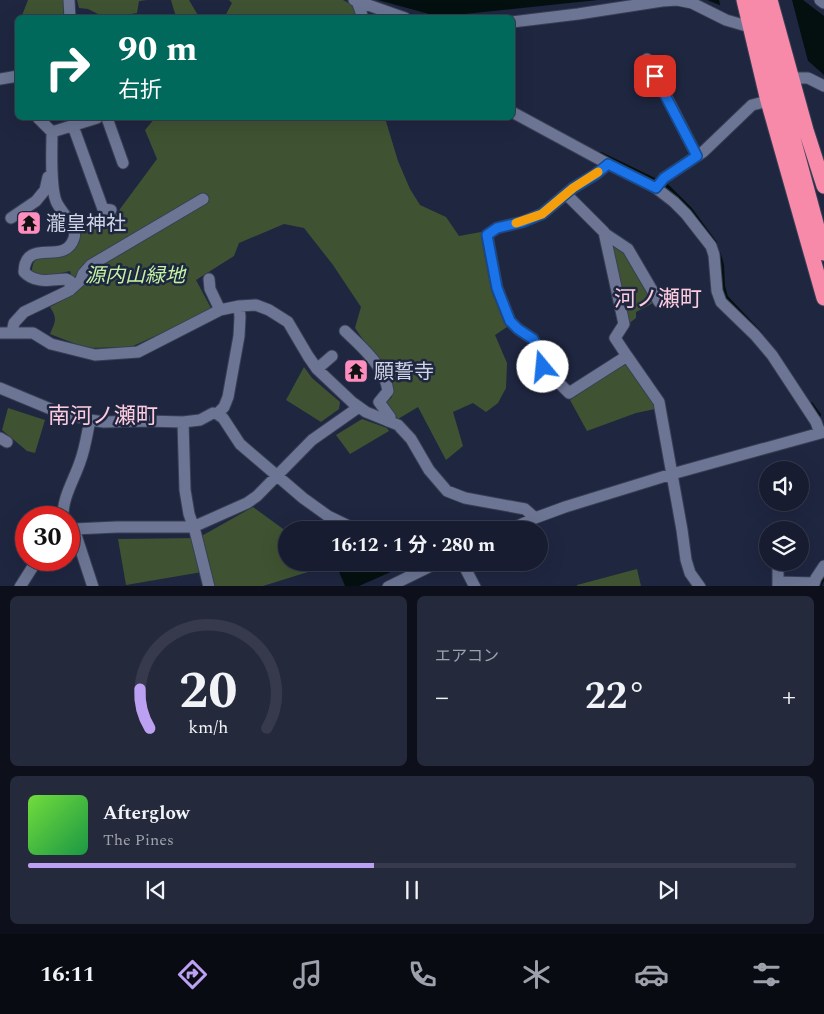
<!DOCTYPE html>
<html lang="ja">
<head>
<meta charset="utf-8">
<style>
	body { margin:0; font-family:Spectral,"Noto Sans JP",serif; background:#24293c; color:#f1f3f6; height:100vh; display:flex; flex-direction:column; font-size:19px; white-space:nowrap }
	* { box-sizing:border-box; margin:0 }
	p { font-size:16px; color:#9ea1ab }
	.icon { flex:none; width:28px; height:28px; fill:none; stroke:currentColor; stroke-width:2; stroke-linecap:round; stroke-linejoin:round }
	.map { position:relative; height:586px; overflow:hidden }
	.side { display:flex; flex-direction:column; gap:10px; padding:10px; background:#0d0f1a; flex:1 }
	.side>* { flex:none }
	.banner { position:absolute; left:15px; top:15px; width:500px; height:105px; border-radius:8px; box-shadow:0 5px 20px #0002,0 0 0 1px #363a4c; background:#00695c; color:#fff; overflow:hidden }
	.controls { position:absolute; left:759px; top:461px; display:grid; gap:10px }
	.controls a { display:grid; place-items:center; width:50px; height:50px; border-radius:50%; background:#171c30; box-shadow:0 5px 20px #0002,0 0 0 1px #363a4c; font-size:25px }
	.speed { position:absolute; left:15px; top:506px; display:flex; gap:10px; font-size:25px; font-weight:700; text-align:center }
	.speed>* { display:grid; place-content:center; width:65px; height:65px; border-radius:50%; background:#171c30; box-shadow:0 5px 20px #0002,0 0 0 1px #363a4c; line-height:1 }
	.speed .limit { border:8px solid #d22; background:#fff; color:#111 }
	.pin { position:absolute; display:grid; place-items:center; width:42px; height:42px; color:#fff; margin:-21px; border-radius:10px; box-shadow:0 2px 8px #0006 }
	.me { position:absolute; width:55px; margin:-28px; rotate:343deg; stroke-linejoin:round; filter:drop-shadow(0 0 4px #0008) }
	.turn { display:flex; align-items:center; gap:18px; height:105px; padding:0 20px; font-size:22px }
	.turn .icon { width:65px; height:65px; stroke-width:2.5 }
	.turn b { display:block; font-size:35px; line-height:42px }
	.big { font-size:38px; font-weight:700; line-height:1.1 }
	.side .widget { flex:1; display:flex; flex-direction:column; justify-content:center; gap:8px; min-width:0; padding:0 18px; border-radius:8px; background:#24293c }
	.side .dial { align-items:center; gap:0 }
	.dial svg { height:130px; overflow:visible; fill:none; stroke:#363a4c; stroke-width:7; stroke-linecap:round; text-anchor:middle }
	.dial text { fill:#f1f3f6; stroke:none }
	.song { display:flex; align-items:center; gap:15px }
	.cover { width:60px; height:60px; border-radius:8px; background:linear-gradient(135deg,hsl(100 70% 55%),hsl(140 70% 35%)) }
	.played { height:5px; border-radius:2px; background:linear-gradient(90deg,#bca0f2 45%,#363a4c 45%) }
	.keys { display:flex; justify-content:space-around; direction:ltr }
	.heat { display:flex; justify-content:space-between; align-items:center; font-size:28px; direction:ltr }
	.side .tiles { flex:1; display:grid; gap:10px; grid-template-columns:1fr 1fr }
	.widget:last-child { grid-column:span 2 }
	.trip { position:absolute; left:278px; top:521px; width:270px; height:50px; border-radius:25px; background:#171c30; box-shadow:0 5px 20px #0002,0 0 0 1px #363a4c; font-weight:700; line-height:50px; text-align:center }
	.menu { display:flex; height:80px; justify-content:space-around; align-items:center; background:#090b13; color:#9ea1ab }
	.menu .icon { width:35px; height:35px }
	.menu .current { color:#bca0f2 }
	.menu b { font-size:22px; color:#f1f3f6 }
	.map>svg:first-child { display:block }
	.green { fill:#3f5332 }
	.water { fill:#041010 }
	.pier { fill:#1f2640 }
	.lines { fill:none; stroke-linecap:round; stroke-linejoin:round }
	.stream { stroke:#041010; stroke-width:4 }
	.minor-casing { stroke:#393f54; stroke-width:13 }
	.highway-casing { stroke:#393f54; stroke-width:17 }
	.minor { stroke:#6c7694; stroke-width:11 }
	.highway { stroke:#f789a9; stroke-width:15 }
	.route-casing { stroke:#114b97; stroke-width:12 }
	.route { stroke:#1a73e8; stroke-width:9 }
	.slow { stroke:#f59e0b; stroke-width:9 }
	.labels { text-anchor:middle; stroke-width:5; stroke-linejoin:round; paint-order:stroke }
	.poi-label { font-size:20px; fill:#cfd5e6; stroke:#1f2640; text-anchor:start }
	.park-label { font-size:20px; font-style:italic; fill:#c2f4a2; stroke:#1f2640 }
	.quarter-label { font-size:22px; fill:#fccbde; stroke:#1f2640 }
</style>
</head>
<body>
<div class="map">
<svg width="824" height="587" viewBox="0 0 824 587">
	<rect width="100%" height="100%" fill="#1f2640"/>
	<path class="green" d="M28,0H64L63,17L21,18Z
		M77,0H147L139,1L137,13L112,17H104L88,9L79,8Z
		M171,0H189L199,17H176Z
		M229,0H343L356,7L359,18H224L232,3Z
		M155,118H385L398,161L410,189L420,205L446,217L459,236L481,232L485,258L496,301L510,325L495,335L507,363L506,388L498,403L486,412L473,403L453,412L463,446L446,460L418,407L398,419L385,404L392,397V387L384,370L355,328L361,307L333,265L304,228L284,224L239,243L234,256L196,280L212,310L131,347L86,348L50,334C55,322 58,319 50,307L76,293L70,271C58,274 42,278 32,271C33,252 45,260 56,257C70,255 80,243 80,229L87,222L118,214L120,209L157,159L145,130Z
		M611,247H615L625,254L655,302L636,312V318L627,325Z
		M627,362L655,401V409L636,413L587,431L570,400Z
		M304,367L312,378L340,402L339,409L321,422L286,400Z
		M8,408L45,420L35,453L27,451L2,430Z
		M362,419L387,428L389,431L350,454L336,435Z
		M253,507L286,531V562L326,563L324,567L263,586H212L208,571L126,585L118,539L198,538Z
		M637,569L641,586H577V585Z"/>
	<path class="water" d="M378,0H598L455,15L429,14Z
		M707,0H803L824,16V75L797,51L757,20Z
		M390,564L393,571L359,586H345L337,567L363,570Z"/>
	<path class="pier" d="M719,0H792L809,65L767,28L721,9Z"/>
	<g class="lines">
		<path class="stream" d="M601,154L667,186L690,209L715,243
			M719,254L722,265L723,286L726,297L760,333
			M811,404L819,415
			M819,587L824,576"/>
		<defs>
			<path id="minor" d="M69,0L70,18
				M354,0L405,18
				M820,0L824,3
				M357,1L363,18
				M512,22L578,14L662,1L677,0L692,3L726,20L750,27
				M647,59L697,156
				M791,78H808L824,86
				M0,79L18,76
				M512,112L608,164L656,188L674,202L686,214L711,246L714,255L717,291L721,302L755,335L772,355L816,422L820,433
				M38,118L52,132C52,151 50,185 56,201C60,212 78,226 74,238C65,267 25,236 24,272C35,284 52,280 66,279L70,281V290
				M107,118L123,163
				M73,126L103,209L111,210
				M52,132L97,118
				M608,164L596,174L573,188L542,214L522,222L497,228L487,235L497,288L510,321L518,329L533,339L538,349L543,367L569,393L627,356L659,402L682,530L686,560L690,573L700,587
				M656,188L664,178L703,152L752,105L768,101
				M566,194L604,232L624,324L615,338L627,356
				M11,218L36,201L45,190L48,177
				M604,233L628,249L659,302
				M209,279L210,289L220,310
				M345,331C362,347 385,367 388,391L379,402L390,417L388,421
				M12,332L14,323L24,312L70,290L81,280L83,274L91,265L203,199
				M0,333H33L51,344L95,355L138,352L220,310L239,306L256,305L269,310L288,322L308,356L317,369L352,402L366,412L398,425L411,439L429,470L447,491L465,498L525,509L535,518
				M317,369L332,356
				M0,388L53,410L90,420L104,422L146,421L183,422L185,490L189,514L195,531L209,587
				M217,414L224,407L228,397L239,336L240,317L239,306
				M183,422L200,420L213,413L217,414L223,418L240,444L303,498L328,516L357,530
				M0,438L7,442
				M63,518C62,498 74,480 80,462C85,449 87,434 90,420
				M74,529L93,587
				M509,530L535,518L565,507L672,474L824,432
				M69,531L74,529L117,527H193L247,503L257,496L312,440L359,407
				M462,562L475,587
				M778,582L814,583
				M20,587L37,560
				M388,587L439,562
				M778,587V562
				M813,587L816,578L824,566"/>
			<path id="highway" d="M744,0L768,101L824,298
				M757,0L768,46L824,253
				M770,0L806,130L824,186"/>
		</defs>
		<use href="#minor" class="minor-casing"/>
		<use href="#highway" class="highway-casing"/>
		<use href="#minor" class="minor"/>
		<use href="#highway" class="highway"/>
	</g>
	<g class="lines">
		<defs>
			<path id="route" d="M543,367L538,349L533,339L518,329L510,321L497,288L487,235L497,228L522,222L542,214L573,188L596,174L608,164L656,188L664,178L697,156L655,76"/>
		</defs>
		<use href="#route" class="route-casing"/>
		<use href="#route" class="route"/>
		<path class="slow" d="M516,223L542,214L573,188L598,172"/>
	</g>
	<defs>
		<symbol id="temple-square" viewBox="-11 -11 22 22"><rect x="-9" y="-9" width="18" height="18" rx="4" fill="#fd8ebe" stroke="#1f2640"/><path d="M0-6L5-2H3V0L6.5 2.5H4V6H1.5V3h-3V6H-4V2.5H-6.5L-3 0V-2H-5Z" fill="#111"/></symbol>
	</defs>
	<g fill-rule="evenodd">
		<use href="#temple-square" x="15" y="209" width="28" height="28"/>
		<use href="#temple-square" x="342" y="357" width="28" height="28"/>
	</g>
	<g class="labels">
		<g class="poi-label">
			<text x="46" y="230">瀧皇神社</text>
			<text x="374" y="378">願誓寺</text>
		</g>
		<g class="park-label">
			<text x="135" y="282">源内山緑地</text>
		</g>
		<g class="quarter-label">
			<text x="658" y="306">河ノ瀬町</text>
			<text x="103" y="423">南河ノ瀬町</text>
		</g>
	</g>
</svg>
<div class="controls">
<a><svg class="icon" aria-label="sound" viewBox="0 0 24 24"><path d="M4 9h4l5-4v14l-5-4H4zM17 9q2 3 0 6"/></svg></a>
<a><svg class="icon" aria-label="layers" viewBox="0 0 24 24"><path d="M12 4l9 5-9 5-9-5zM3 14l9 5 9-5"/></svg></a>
</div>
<div class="speed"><div class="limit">30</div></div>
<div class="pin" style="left:655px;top:76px;background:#d93025"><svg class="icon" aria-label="arrive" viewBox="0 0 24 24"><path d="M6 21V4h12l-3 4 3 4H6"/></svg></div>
<svg class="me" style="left:543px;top:367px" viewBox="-20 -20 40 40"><circle r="19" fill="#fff"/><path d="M0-13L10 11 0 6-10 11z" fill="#1a73e8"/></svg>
<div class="trip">16:12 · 1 分 · 280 m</div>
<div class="banner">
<div class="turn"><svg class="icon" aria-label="right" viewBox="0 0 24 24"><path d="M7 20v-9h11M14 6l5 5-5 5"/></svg><div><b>90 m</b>右折</div></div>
</div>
</div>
<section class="side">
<div class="tiles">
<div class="widget dial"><svg viewBox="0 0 100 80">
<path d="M14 69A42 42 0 1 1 86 69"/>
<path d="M14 69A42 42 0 0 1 8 45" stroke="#bca0f2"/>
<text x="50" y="56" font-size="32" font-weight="700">20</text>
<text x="50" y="72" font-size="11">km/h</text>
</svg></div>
<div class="widget"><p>エアコン</p>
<div class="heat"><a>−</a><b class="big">22°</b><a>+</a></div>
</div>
<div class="widget">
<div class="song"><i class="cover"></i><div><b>Afterglow</b><p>The Pines</p></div></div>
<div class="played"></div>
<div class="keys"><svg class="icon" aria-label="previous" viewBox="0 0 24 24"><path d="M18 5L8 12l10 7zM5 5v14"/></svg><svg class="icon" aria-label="pause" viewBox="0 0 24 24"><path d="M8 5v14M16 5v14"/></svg><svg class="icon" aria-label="next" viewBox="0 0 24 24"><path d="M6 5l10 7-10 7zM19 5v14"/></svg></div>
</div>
</div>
</section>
<nav class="menu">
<b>16:11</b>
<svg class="icon current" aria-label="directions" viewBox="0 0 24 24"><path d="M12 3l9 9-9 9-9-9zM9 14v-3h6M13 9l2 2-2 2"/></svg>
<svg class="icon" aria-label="music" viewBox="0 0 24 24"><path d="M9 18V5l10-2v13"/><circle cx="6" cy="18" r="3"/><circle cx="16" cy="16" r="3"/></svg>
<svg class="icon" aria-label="phone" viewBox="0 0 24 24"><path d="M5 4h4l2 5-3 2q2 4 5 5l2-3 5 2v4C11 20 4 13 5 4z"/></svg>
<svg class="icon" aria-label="climate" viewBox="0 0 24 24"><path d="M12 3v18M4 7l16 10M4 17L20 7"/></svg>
<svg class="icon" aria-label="car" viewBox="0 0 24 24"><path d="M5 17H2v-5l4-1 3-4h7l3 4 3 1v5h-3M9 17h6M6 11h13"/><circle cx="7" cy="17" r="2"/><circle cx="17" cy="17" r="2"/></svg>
<svg class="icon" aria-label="filters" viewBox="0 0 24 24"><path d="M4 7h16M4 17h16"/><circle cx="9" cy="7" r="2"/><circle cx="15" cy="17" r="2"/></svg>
</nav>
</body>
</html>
